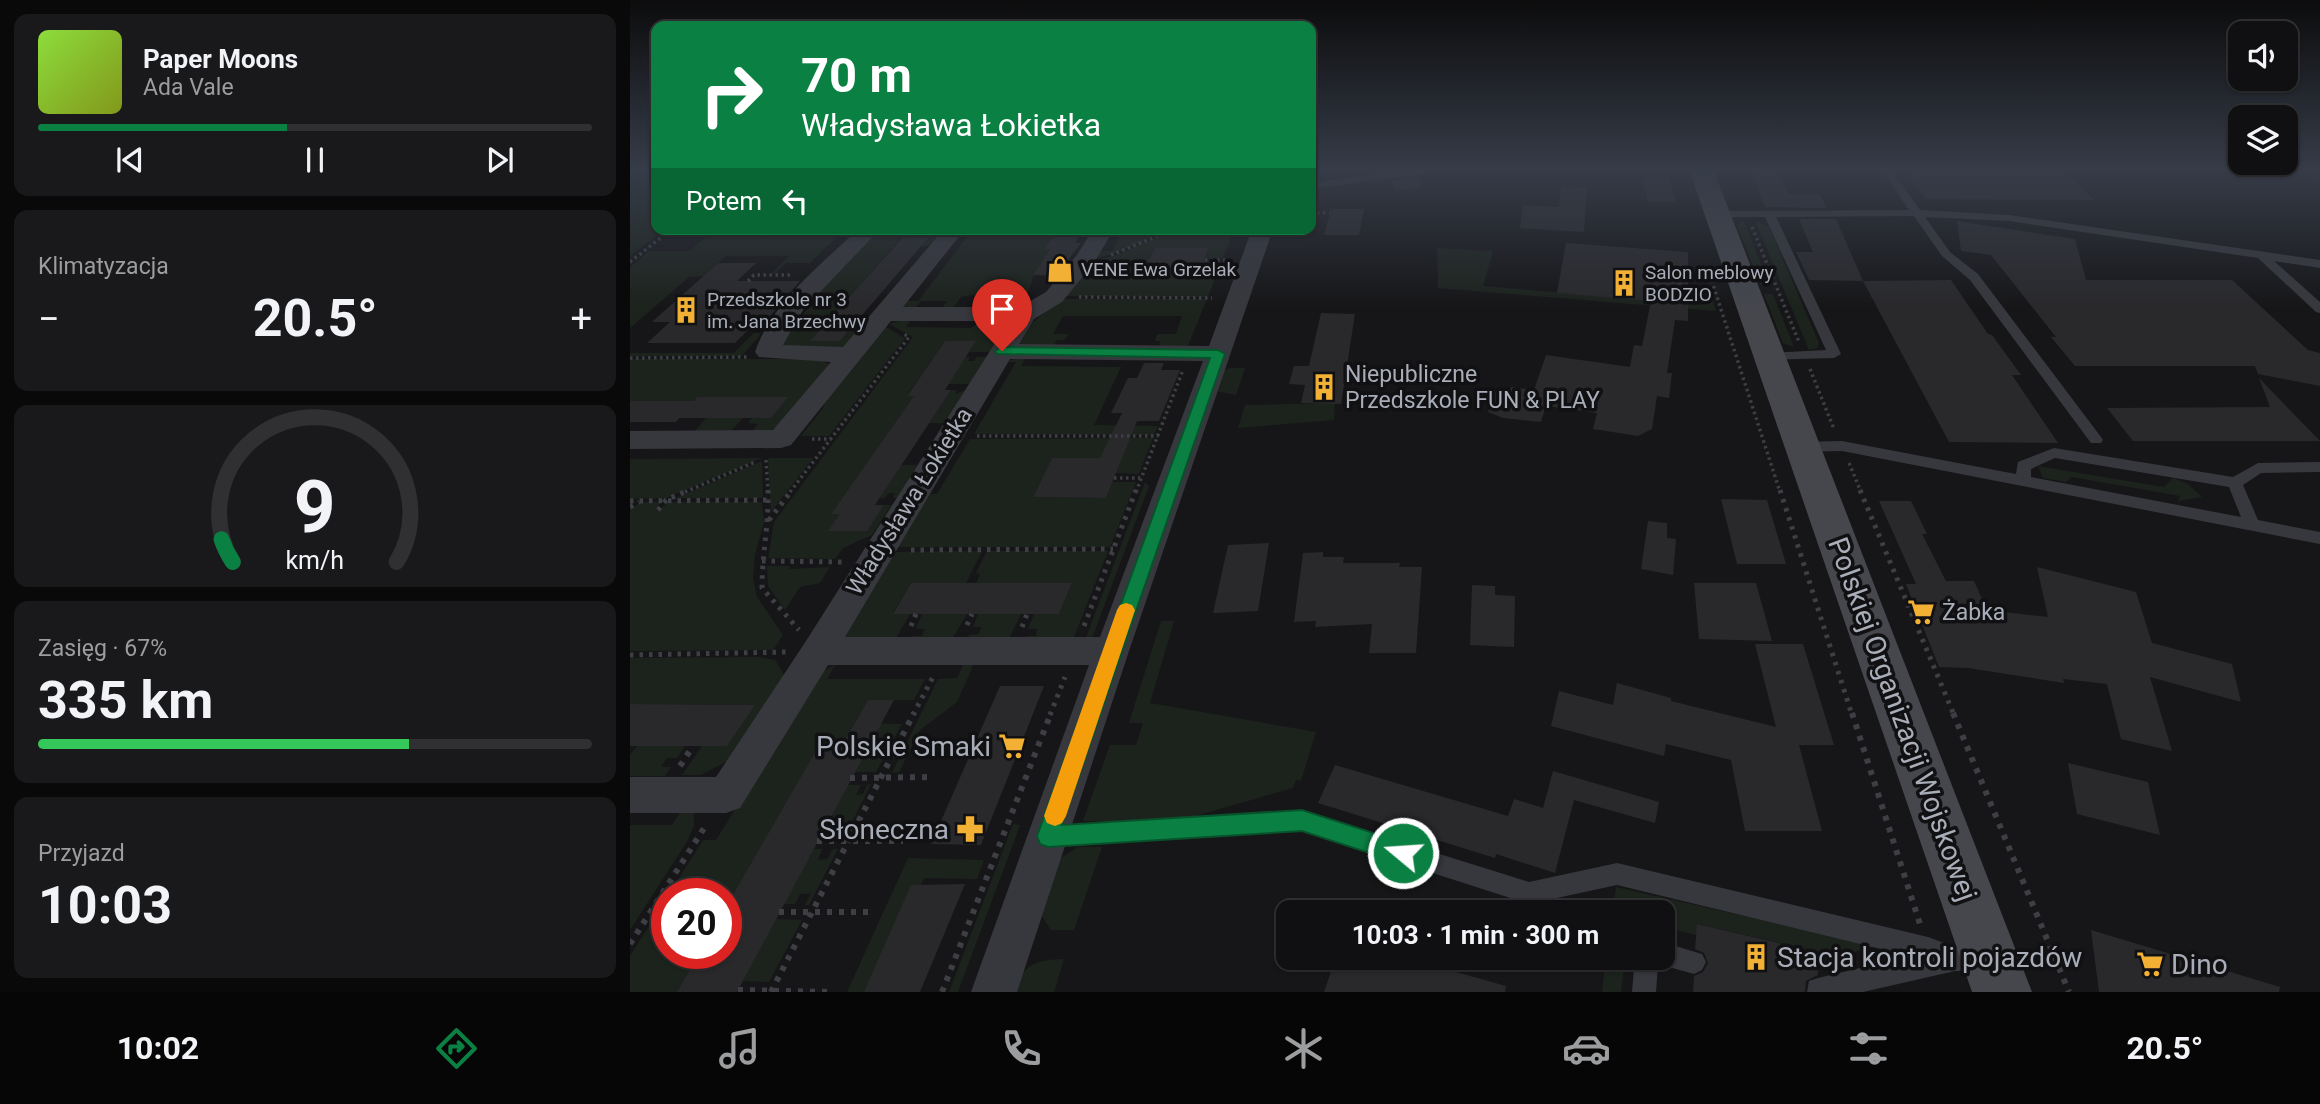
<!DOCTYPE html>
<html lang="pl">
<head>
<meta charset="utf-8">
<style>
	body { margin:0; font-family:Roboto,sans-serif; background:#19191b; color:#f1f3f6; height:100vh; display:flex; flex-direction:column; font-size:26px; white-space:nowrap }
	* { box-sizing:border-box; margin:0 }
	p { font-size:23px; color:#9c9d9f }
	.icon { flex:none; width:38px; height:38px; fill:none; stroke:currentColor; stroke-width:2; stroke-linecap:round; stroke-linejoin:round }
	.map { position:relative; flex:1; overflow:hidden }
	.side { display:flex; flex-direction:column; gap:14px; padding:14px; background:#09090a; width:630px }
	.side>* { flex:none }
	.banner { position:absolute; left:21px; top:21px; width:665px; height:214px; border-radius:14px; box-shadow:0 2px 5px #0004,0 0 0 2px #303032; background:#0b8043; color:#fff; overflow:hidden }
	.tools { position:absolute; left:1598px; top:21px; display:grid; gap:14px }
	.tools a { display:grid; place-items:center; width:70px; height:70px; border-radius:14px; background:#101012; box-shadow:0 2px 5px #0004,0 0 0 2px #303032; font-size:35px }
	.speed { position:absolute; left:21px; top:878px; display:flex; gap:14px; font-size:35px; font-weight:700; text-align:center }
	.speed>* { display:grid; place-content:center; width:91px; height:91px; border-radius:50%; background:#101012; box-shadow:0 2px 5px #0004,0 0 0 2px #303032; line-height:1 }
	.speed .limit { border:10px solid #d22; background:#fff; color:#111 }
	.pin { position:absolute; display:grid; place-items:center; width:60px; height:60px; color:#fff; margin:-72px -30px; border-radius:50% 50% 50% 0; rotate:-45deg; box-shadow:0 0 7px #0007 }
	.pin .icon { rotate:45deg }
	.me { position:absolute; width:77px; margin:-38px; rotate:288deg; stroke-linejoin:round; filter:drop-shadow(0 0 5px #0008) }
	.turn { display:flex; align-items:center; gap:24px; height:147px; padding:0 35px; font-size:32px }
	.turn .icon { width:91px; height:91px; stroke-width:2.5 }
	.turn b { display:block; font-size:49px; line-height:60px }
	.then { display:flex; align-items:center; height:66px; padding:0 35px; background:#0003; gap:14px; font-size:26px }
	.big { font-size:52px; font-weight:700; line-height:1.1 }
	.side .widget { flex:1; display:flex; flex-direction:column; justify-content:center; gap:10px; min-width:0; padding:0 24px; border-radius:14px; background:#19191b }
	.side .dial { align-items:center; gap:0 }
	.dial svg { height:182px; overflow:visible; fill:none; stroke:#303032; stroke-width:7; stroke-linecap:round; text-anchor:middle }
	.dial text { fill:#f1f3f6; stroke:none }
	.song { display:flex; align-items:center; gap:21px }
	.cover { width:84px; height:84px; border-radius:10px; background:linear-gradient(135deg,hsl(90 70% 55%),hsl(70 70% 35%)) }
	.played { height:7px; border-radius:4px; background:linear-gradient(90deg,#0b8043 45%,#303032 45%) }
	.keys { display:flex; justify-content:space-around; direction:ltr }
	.heat { display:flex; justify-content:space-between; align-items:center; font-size:38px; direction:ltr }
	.charge { height:10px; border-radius:5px; background:linear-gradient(90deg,#34c759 67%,#303032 0) }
	.trip { position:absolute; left:646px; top:900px; width:399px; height:70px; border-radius:14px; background:#101012; box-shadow:0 2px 5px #0004,0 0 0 2px #303032; font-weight:700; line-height:70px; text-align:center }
	.tab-bar { display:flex; height:112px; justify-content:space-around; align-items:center; background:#060607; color:#9c9d9f }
	.tab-bar .icon { width:49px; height:49px }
	.tab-bar .selected { color:#0b8043 }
	.tab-bar b { font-size:32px; color:#f1f3f6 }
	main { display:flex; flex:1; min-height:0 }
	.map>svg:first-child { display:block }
	.green { fill:#1c231d }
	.building { fill:#29292c }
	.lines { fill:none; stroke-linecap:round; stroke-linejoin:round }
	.path-far2 { stroke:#3d3f44; stroke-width:3.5; stroke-dasharray:2.5 3.5; stroke-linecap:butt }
	.path-far1 { stroke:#3d3f44; stroke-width:5; stroke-dasharray:3.5 6; stroke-linecap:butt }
	.path { stroke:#3d3f44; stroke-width:6; stroke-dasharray:5 7; stroke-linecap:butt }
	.lane { fill:#37383d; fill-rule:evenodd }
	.street { fill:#37383d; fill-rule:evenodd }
	.secondary { fill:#45474d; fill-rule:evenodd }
	.route { fill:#0b8043; stroke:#07532c; stroke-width:2 }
	.slow { fill:#f59e0b }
	.labels { text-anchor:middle; stroke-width:7; stroke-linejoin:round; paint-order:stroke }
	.far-poi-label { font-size:19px; fill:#a8adb8; stroke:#111113; text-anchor:start }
	.poi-label { font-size:23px; fill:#a8adb8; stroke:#111113; text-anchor:start }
	.street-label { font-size:23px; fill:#a8adb8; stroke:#111113 }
	.near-street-label { font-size:28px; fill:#a8adb8; stroke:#111113 }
	.near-poi-label { font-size:28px; fill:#a8adb8; stroke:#111113; text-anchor:end }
</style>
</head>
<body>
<main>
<section class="side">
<div class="widget">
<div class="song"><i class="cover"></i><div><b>Paper Moons</b><p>Ada Vale</p></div></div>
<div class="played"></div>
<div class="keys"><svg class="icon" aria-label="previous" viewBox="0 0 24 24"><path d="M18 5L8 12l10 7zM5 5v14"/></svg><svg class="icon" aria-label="pause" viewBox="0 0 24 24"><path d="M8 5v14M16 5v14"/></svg><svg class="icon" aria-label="next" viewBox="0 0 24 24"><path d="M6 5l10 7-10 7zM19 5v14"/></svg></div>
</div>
<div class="widget"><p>Klimatyzacja</p>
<div class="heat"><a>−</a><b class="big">20.5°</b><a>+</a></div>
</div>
<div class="widget dial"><svg viewBox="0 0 100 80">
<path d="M14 69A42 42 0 1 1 86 69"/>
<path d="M14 69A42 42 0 0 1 9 59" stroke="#0b8043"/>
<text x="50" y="56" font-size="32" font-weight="700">9</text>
<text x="50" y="72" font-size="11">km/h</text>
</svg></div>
<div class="widget"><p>Zasięg · 67%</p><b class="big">335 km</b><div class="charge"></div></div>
<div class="widget"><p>Przyjazd</p><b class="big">10:03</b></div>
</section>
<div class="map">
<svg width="1690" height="992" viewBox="0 0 1690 992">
	<rect width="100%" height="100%" fill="#161618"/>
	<path class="green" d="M0,169H26V229H35L0,256Z
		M1114,221L1139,284H1130L1107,225Z
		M1125,221L1139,227L1189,343L1187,348L1179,350Z
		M85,229H215L180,263H156L145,274L142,273L159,256H96L73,276L59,277L0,328V267L19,251H59Z
		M246,229H292L291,232L317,229C308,238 302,246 291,247L297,238L272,237L181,341H210L221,329H233L222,343L208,348L151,347L150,339L188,298L193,285Z
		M343,229H428L415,248L427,249L404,275L398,292L332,296L321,310H311L317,301H291L284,310L274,309L271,301H288Z
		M494,229H538L536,234H529L486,253L463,259L468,251H482Z
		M530,236H602L593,258H576L579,248H525L513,270L570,272L574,262H591L578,297L432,296L460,262L487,255Z
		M807,248L863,251L853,286L1072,305L1073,291L1079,288L1086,311L808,288Z
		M1134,294H1143L1164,347L1153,343Z
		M430,299H577L557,348L529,346L530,341H525L527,334H546L552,316H433L423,334H439L434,340H427L424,345L392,346L388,343L391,332Z
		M282,318L276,327L340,328L355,320H365L375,327L361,352H339L346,341H315L277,395L293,396L291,399H282L202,513L219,514L199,531H236L254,505H261L242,535L213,548L205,559L138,558L144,522L283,337L259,324Z
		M254,326L275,338L199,436H171L193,408L199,388Z
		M124,333H130V335L112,356H0V353H104Z
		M336,357H340L338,361H344L347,357H358L341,384H318Z
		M396,357L391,366L491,367L464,425L528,426L524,435L344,434L386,362H371Z
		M0,359H189L200,365L149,426L136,432L122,431L128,424L118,423L122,418L67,397L64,401H0Z
		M601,368H615L606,395L586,391L594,370Z
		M321,390H327L325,394L336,390L315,423H299Z
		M705,403L704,420L608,428L615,405Z
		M76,418H113L98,434H62Z
		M523,438L509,474L486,473L492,458H422L403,497L476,498L482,482H506L480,547H264L295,494H307L340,439Z
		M132,458L36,498L0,499V459Z
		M138,458H183L141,512Z
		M132,461L133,498H46Z
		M271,465H287L267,498H263L265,493H259L255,498H249Z
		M1408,466L1534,487L1543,478L1558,484L1572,497L1548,501L1550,496L1442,477L1436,482L1413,478Z
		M515,482L519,486L462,638L455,640Z
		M12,502H31L25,509L30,510L38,502H132L134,522L125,555L123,578L127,597L153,635L143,650L0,651V509Z
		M352,551L336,583H281L263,613L280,614L264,642L212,640L261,552Z
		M357,551H478L443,640L396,641L397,636H406L407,629H398L404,614H429L442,583H346L350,574L346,573Z
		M137,566H160L159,569L200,567L190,583L170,587L155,610L138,586Z
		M292,614H337L321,641L279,642L282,636H292L295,629L286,628Z
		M348,614H391L378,641H337L339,635L349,634L351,627H343Z
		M531,621H544L520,703L686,732L671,781L666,780L663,788L544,822L453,821L480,745H506L513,723H499Z
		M129,657L145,660L156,678L101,759L71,775H52L72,746H97L124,705L0,704V658Z
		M336,659L343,666L327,702L290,730L269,772L262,773L308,679L327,678Z
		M205,665L197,679H295L284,700H238L225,723L272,724L246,772H224L96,907V894H39L73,840H86L180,690L193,671Z
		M7,746H55L47,758H37L31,767H41L35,776H0V755Z
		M241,784L216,834H191L217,785H231L226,795L233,794L237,785Z
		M55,805L64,811V825L58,840L0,930V825H42Z
		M383,824L390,825L328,992H319Z
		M448,847H472L444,930H421L410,913L428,860Z
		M183,849H192L188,860L197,859L203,849H208L179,905H175L181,893L170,894L165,904H153Z
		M278,858L354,860L347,879L294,878L243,992H217Z
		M986,887L1245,946L1187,963L1186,951L1068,924L1067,935L1033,927L1032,912H983Z
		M37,898V954H69L47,992H0V956Z
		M145,919L172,920L139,982L113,981Z
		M976,957H995L991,992H972Z
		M434,959L424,992H383C393,964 406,960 434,959Z"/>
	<path class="building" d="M1120,169H1146L1158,194H1190L1197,208L1135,207Z
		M1273,169H1433L1464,200L1295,199Z
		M788,177L792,187L766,190L762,181Z
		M1012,178H1039L1046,202H1018Z
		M931,187L957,188L954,232L890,228L893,205L929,207Z
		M701,209H734L729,235H694Z
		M1169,219H1206L1233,281L1179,280L1166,252H1183Z
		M1327,221L1445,239L1456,280H1602L1678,350L1690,353V386L1628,374L1625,366H1445L1421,337H1426L1361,255L1331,251Z
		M428,229H454L445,243H451L426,276L403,275L420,249H414Z
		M273,237L298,238L210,341H180Z
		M936,243L1058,252V321L1045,320L1037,373H1042L1039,398L1027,396L1022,429L1008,436L963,429L967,413L916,406L911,422L873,418L858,412L865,392L879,394L881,387L904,390L916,355L1000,367L1004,345L1012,346L1021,301L927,293Z
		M525,248H579L570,272L513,271Z
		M88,263H126L107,281H170L136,321H127L105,343H17L40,322H22Z
		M1321,280L1358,334L1362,335L1391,375H1382L1428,443L1319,442L1233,281Z
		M691,313L725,314L711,404L671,403L675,385L659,384L664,366H679Z
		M315,341H346L315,390H321L245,505H254L237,531H198L210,514H201L284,396H277Z
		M514,363H534L531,370H550L529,421H507L476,498L403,497L422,458H470L492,413H481L498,378H507Z
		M1629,378L1690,441H1503L1477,408L1640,407Z
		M67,397H158L141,418H49L46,422H0V401H64Z
		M1091,499L1137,500L1156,564H1107Z
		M1249,501H1281L1297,534H1292L1316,581H1344L1357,610L1418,617L1407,567L1506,592L1522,643L1602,664L1611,702L1520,677L1542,751L1491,739L1477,684L1433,679L1434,683L1338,668L1309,667L1276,584H1286Z
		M1018,521L1037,523V538L1046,539L1043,575L1011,569Z
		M639,543L628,611L583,613L598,545Z
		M693,552V557H714L713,563H770L769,567H792L786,653H739L742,624L685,627L686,621L664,622L673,553Z
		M281,583H442L429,614H263Z
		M1064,583H1126L1142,641L1069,639Z
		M842,585L865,586V595L885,596L884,647L840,645Z
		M1125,644H1173L1204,745H1169L1192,831H1115L1101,760L1036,744L1034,756L921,726L929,691L983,705L987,683L1041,698V701L1146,727Z
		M370,686H414L351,845L301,844Z
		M238,700H264L107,992H47L69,954H96V907L190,744H213Z
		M0,704L125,705L97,746H0Z
		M1438,763L1518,782L1530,835L1447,814Z
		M705,765L878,816L884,799L913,808L923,771L1029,802L1025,823L944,800L925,873L866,854L865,858L688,803Z
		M335,884L290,992H234L281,885Z
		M1067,924L1187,952L1188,975L1176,981L1175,992H1063L1064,976L1073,972L1078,963L1074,953L1065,949Z
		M1461,930L1650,987L1649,992H1469Z
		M706,957H772L876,986L875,992H694Z"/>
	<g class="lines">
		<path class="path-far2" d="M1673,169L1690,177
			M681,213H700
			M1122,227L1169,342
			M481,255L530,235H606
			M575,260H596
			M0,262L42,229
			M1078,269L1150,492
			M118,281L124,275H163
			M449,297L582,298
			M0,358L119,357
			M1180,369L1204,429
			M347,436H528
			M182,439H201
			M136,460L138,492
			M1219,463L1231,492
			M484,478H511
			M55,492L125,462
			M160,492L279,337L274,334
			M506,492L553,370"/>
		<path class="path-far1" d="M138,490C139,523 132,555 132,588L169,630
			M1150,490L1222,715
			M1230,490L1324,715
			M0,501L138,500
			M0,507L9,502
			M28,510L36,500L59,490
			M139,520L162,490
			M281,550L483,549
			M132,561L212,562
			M337,625L342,614
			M281,626L286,614
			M454,626L506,490
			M392,627L397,614
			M0,655L157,652
			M283,715L304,675
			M420,715L435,677"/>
		<path class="path" d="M1222,713L1290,924
			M1323,713L1439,992
			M50,766L63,746
			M220,778L303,777
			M187,841H273
			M149,912H239
			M0,944L76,825
			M108,990L201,992
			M141,992L284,713
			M312,992L421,713"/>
		<path class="lane" d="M785,169H810L805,172L681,189V183Z
			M1251,169H1261L1290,210L1379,215L1690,260V268L1644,261L1690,302V313L1686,312L1628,258L1379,221L1295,217L1320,252L1348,274L1471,437L1473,440L1471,443H1461L1340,280L1312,256L1284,216L1146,217L1211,354L1204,358L1135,360V354L1140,353L1196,350L1135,217H1088L1083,214L1088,211L1279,210Z
			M1212,441L1386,474L1388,462L1424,448L1603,477L1628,463L1690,462V472L1631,473L1613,485L1628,520L1690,532V544L1212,451L1173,452L1166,447L1173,442ZM1425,458L1599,487L1611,517L1401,477V469Z
			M672,811L899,882L987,863L1298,937L1325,947H1350L1358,951L1362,959L1358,967L1350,971H1325L1233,992H1177L1179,981L1188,978L1280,956L987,885L899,904L672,831L418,847L410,844L407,837L410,830L418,827Z
			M1032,942L1072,954L1076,962L1072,970L1064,974L1028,964L1026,992H1002L1005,957H1032Z"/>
		<path class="street" d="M228,229H250L173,310L153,345L213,347L314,229H335L273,307H390L416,292L447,255L463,229H484L464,263L432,302L404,319L389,344L579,346L622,229H643L499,651L387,992H341L459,665H198L110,808L96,813H0V777H86L176,641L379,321H261L161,445L151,448L0,449V431L143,430L201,362L129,357L125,352C142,302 191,265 228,229ZM380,359L573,361L470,637H215Z"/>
		<path class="secondary" d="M1059,169H1083L1402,992H1342Z"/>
	</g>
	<linearGradient id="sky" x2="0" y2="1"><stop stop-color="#0c0c0d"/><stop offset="0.55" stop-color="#363c48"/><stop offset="1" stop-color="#363c48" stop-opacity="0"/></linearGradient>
	<rect width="1690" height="308" fill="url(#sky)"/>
	<path class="route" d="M372,347L588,350L595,354L432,825L672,810L781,845L784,853L781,861L773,864L672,831L418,847L410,844L407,836L580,358L367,354L365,351Z"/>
	<path class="slow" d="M496,603L502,605L505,610L436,816L432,823L425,826L417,823L414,816L487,610L490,605Z"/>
	<defs>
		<symbol id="shop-bare" viewBox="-9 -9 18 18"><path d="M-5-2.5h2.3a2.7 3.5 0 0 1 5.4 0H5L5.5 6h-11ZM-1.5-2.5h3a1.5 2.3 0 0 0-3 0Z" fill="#f2b134" stroke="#111113" stroke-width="2.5" paint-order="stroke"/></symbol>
		<symbol id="building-bare" viewBox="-9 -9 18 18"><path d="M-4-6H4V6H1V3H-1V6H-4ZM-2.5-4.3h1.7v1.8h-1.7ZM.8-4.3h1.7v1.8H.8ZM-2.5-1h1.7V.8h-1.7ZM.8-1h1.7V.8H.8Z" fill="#f2b134" stroke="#111113" stroke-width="2.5" paint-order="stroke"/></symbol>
		<symbol id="supermarket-bare" viewBox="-9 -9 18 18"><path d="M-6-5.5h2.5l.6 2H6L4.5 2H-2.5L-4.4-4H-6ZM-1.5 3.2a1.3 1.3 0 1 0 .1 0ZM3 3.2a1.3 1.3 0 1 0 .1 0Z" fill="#f2b134" stroke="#111113" stroke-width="2.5" paint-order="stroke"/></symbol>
		<symbol id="pharmacy-bare" viewBox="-9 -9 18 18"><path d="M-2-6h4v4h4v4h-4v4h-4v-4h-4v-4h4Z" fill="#f2b134" stroke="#111113" stroke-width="2.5" paint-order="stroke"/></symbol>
	</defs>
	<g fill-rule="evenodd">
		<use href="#shop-bare" x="411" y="250" width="38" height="38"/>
		<use href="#building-bare" x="975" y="264" width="38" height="38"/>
		<use href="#building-bare" x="37" y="291" width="38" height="38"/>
		<use href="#building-bare" x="675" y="368" width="38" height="38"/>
		<use href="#supermarket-bare" x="1272" y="593" width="38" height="38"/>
		<use href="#supermarket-bare" x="363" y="727" width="38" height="38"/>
		<use href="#pharmacy-bare" x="321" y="810" width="38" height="38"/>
		<use href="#building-bare" x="1107" y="938" width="38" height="38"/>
		<use href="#supermarket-bare" x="1501" y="945" width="38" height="38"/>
	</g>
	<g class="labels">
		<g class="far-poi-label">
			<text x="451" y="276">VENE Ewa Grzelak</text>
			<text x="1015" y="279">Salon meblowy<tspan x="1015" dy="22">BODZIO</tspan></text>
			<text x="77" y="306">Przedszkole nr 3<tspan x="77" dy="22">im. Jana Brzechwy</tspan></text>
		</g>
		<g class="poi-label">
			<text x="715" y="382">Niepubliczne<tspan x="715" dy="26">Przedszkole FUN &amp; PLAY</tspan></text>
			<text x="1312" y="620">Żabka</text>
		</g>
		<g class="street-label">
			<text transform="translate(279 501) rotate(-58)" y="8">Władysława Łokietka</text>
		</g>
		<g class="near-street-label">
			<text transform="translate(1273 719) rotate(70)" y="10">Polskiej Organizacji Wojskowej</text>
		</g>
		<g class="near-poi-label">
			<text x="361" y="756">Polskie Smaki</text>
			<text x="319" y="839">Słoneczna</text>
			<text x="1147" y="967" text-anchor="start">Stacja kontroli pojazdów</text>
			<text x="1541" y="974" text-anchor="start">Dino</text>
		</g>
	</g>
</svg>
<div class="tools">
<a><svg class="icon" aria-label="sound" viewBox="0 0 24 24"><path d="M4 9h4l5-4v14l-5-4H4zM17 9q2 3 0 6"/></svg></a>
<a><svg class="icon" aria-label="layers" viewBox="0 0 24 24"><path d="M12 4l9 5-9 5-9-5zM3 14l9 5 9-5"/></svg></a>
</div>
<div class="speed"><div class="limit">20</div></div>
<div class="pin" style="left:372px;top:351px;background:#d93025"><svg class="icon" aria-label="arrive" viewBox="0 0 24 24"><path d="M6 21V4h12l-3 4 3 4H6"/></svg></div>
<svg class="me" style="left:773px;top:853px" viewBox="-20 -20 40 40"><circle r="17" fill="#0b8043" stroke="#fff" stroke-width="3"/><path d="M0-11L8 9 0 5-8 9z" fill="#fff"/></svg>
<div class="trip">10:03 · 1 min · 300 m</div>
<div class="banner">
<div class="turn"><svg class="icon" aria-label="right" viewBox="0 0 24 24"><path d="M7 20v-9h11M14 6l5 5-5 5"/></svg><div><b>70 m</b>Władysława Łokietka</div></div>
<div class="then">Potem<svg class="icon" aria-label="left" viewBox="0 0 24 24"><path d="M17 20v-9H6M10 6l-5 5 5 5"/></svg></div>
</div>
</div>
</main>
<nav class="tab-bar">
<b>10:02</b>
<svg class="icon selected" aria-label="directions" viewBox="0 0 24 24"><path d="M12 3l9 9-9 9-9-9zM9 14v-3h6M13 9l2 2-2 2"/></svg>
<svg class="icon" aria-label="music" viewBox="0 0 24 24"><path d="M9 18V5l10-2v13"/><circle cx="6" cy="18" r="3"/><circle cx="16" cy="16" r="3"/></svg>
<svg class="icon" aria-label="phone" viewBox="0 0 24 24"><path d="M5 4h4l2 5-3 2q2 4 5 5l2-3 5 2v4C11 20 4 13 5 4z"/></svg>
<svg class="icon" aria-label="climate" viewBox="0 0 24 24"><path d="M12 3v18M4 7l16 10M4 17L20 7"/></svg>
<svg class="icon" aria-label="car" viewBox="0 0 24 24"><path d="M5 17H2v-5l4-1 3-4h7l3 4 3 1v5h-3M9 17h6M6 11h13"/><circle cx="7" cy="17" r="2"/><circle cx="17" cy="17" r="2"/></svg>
<svg class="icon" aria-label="filters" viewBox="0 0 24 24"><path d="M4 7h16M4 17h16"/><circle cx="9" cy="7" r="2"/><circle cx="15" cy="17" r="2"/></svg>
<b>20.5°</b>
</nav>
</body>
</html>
